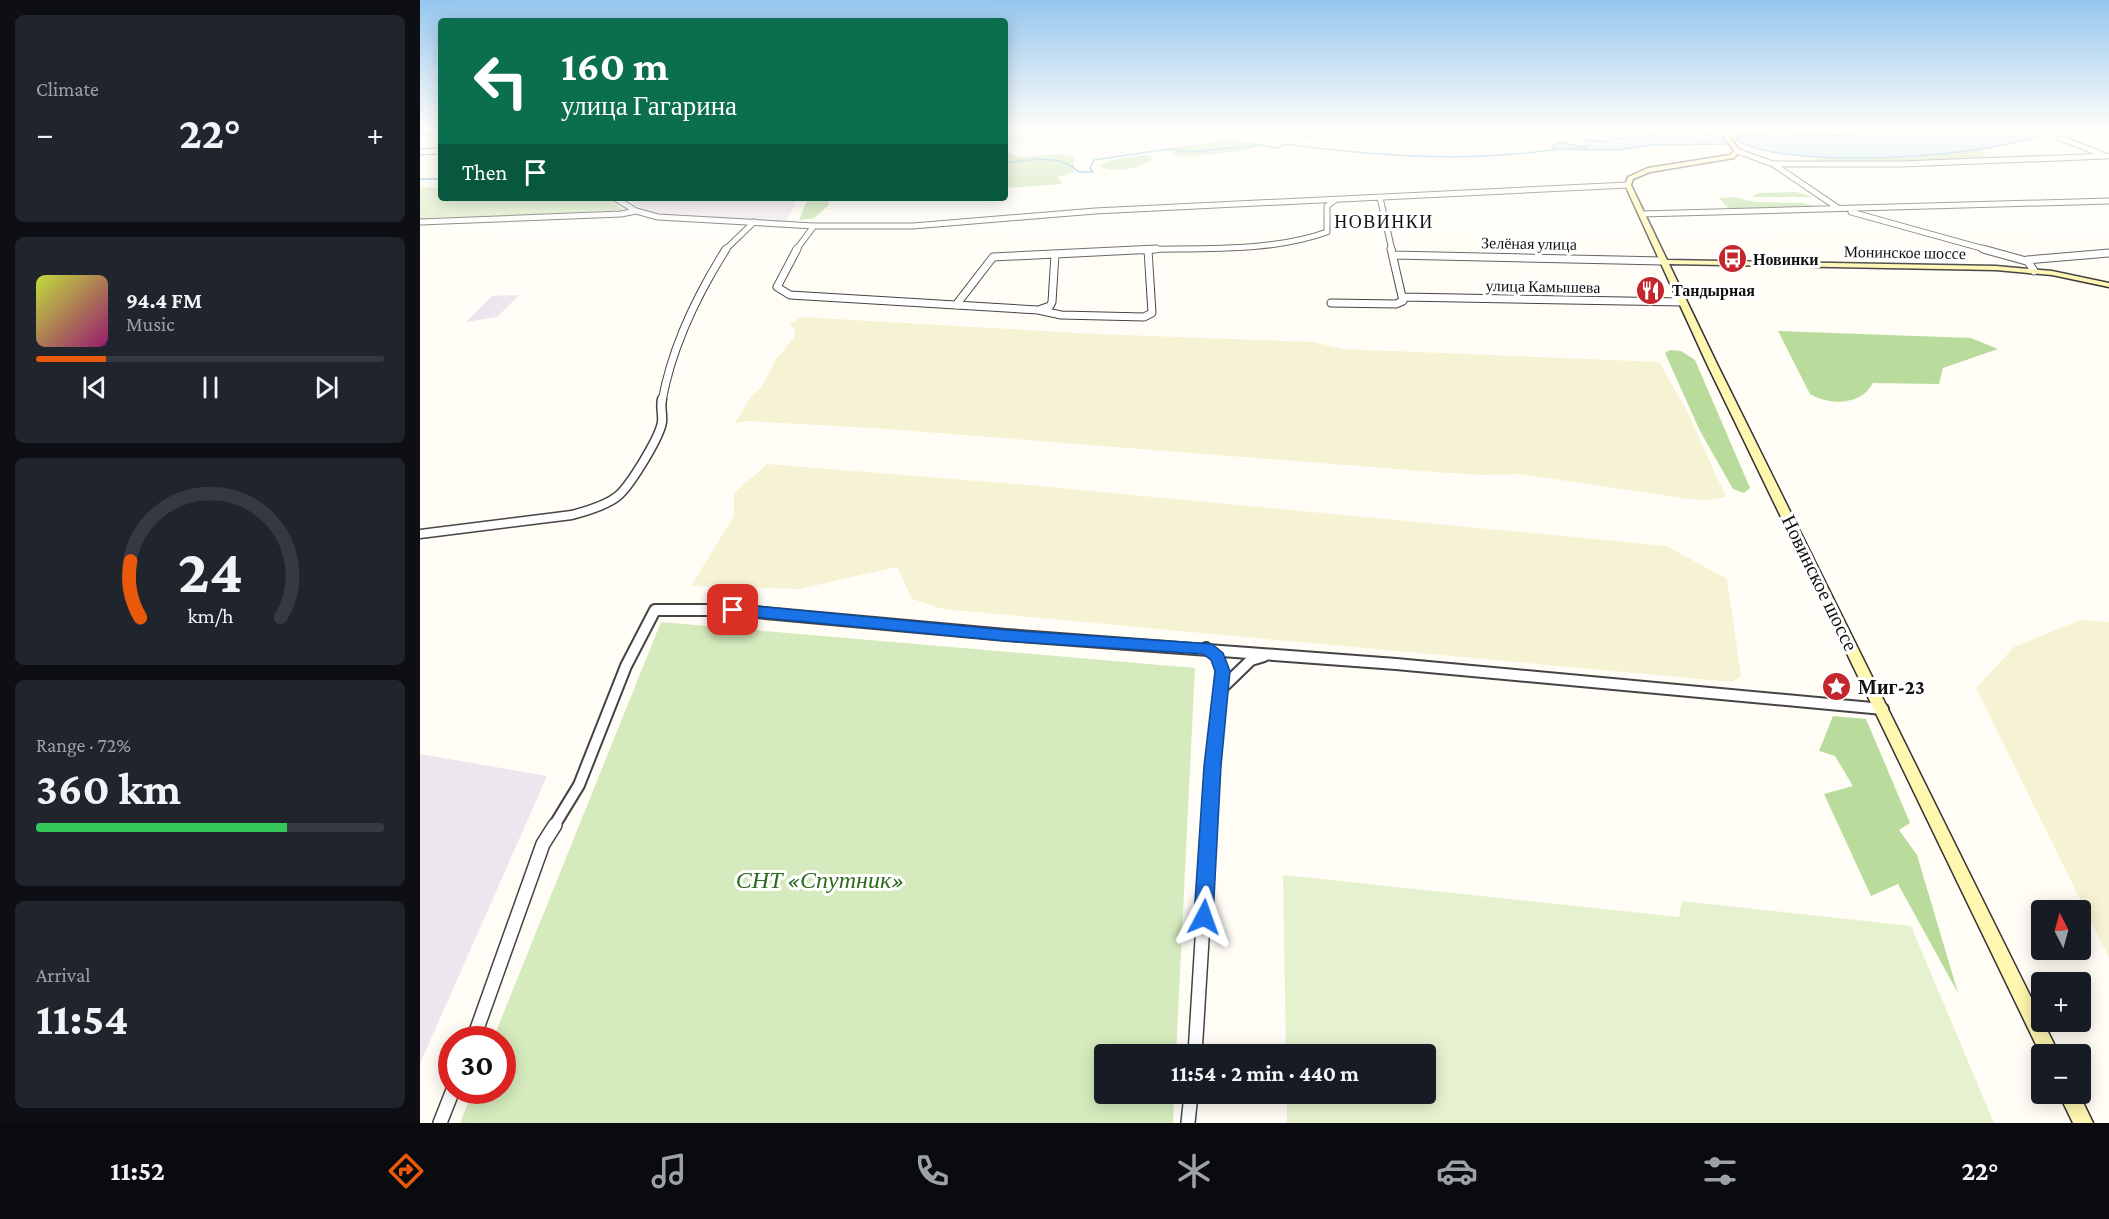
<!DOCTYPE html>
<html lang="en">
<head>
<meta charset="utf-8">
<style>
	body { margin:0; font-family:"Crimson Pro",serif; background:#20242c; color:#f1f3f6; height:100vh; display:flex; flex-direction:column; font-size:22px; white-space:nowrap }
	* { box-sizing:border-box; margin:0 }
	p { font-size:20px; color:#9ea1a6 }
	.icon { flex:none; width:33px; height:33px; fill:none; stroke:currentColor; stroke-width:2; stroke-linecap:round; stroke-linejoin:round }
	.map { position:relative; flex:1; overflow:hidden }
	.drawer { display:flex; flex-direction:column; gap:15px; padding:15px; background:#0d0f14; width:420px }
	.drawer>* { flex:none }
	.top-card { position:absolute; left:18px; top:18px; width:570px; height:183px; border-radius:6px; box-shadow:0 3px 15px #0003; background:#0b6e4f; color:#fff; overflow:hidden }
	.needle { width:39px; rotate:354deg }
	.tools { position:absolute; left:1611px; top:900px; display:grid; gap:12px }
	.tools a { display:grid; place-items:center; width:60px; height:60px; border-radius:6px; background:#171b24; box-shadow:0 3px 15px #0003; font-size:30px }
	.speed { position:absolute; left:18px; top:1026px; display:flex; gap:12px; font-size:30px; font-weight:700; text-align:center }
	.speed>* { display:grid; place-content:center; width:78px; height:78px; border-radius:50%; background:#171b24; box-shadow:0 3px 15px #0003; line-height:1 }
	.speed .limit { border:9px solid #d22; background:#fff; color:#111 }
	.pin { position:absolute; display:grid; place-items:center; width:51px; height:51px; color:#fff; margin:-26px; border-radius:12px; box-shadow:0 3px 9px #0006 }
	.me { position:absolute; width:66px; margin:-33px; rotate:4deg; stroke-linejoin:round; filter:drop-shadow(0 0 4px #0008) }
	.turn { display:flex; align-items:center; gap:21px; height:126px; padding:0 24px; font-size:27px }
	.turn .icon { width:78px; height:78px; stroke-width:2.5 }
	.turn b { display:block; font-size:42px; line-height:51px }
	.then { display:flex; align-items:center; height:57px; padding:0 24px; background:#0003; gap:12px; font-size:22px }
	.big { font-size:45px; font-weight:700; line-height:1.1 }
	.drawer .tile { flex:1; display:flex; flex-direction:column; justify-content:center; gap:9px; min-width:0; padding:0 21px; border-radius:9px; background:#20242c }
	.drawer .dial { align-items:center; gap:0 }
	.dial svg { height:156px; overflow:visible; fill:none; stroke:#363941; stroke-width:7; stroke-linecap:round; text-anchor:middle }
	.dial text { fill:#f1f3f6; stroke:none }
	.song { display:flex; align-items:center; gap:18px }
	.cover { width:72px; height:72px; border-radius:9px; background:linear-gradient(135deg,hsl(70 70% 55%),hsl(320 70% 35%)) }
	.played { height:6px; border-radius:3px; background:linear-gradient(90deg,#ea580c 20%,#363941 20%) }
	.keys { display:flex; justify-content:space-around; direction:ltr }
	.heat { display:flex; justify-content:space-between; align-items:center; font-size:33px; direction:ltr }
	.charge { height:9px; border-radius:4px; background:linear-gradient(90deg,#34c759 72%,#363941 0) }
	.trip { position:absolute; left:674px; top:1044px; width:342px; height:60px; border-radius:6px; background:#171b24; box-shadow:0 3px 15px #0003; font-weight:700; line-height:60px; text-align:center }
	.tab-bar { display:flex; height:96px; justify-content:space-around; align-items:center; background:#090b0e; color:#9ea1a6 }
	.tab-bar .icon { width:42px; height:42px }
	.tab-bar .selected { color:#ea580c }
	.tab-bar b { font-size:27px; color:#f1f3f6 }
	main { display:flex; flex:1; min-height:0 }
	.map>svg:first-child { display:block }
	.industrial { fill:#eee6ef }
	.farmland { fill:#f6f3d4 }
	.green { fill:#d5ebbd }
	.forest { fill:#b9dc9c }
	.pitch { fill:#e6f2cf }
	.water { fill:#b9e0f7; stroke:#3f96cf; stroke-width:1.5 }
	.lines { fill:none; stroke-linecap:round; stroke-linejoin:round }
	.stream { stroke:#3f96cf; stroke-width:1.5 }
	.minor-far4-casing { stroke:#444; stroke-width:7 }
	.minor-far3-casing { stroke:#444; stroke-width:9 }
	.minor-far2-casing { stroke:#444; stroke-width:11 }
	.minor-far1-casing { stroke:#444; stroke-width:14 }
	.minor-casing { stroke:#444; stroke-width:16 }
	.secondary-casing { stroke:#333; stroke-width:3 }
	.minor-far4 { stroke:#fff; stroke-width:5 }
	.minor-far3 { stroke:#fff; stroke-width:7 }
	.minor-far2 { stroke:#fff; stroke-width:8 }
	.minor-far1 { stroke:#fff; stroke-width:10 }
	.minor { stroke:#fff; stroke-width:13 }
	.secondary { fill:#fff6b0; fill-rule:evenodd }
	.route { fill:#1a73e8; stroke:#114b97; stroke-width:1.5 }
	.labels { text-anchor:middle; stroke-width:6; stroke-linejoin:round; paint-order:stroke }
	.far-street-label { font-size:16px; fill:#111; stroke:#fff }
	.far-poi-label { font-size:16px; font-weight:bold; fill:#111; stroke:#fff; text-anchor:start }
	.far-neighbourhood-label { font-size:18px; letter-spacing:1.5px; fill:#111; stroke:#fff }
	.street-label { font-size:20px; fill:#111; stroke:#fff }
	.poi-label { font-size:20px; font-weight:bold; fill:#111; stroke:#fff; text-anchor:start }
	.near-park-label { font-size:24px; font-style:italic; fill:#2f6b1f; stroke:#fff }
</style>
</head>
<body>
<main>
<section class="drawer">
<div class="tile"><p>Climate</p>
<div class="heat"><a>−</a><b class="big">22°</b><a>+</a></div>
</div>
<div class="tile">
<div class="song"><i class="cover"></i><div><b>94.4 FM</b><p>Music</p></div></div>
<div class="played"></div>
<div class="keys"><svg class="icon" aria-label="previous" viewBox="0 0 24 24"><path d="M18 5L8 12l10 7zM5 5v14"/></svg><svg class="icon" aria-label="pause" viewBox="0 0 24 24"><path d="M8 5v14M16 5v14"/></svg><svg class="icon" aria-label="next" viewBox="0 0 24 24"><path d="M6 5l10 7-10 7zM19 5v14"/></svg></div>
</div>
<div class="tile dial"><svg viewBox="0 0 100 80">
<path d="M14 69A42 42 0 1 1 86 69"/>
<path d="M14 69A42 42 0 0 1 9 40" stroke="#ea580c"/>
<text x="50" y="56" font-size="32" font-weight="700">24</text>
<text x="50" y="72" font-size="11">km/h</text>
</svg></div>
<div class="tile"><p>Range · 72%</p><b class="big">360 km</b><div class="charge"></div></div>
<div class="tile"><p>Arrival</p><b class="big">11:54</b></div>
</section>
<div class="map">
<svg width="1689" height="1123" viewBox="0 0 1689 1123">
	<rect width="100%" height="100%" fill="#fffdf5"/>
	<path class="industrial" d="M589,130H637L627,131L629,142L588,145Z
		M206,198H378L366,223L229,213Z
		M99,295L77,317L46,322L72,296Z
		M0,754L127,776L0,1064Z"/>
	<path class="farmland" d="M381,317L676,334L893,342L923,349L1239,362L1268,413L1306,497L1287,500L1268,499L1100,474L1061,475L1015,472L454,428L326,421L315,423L330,398L341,388L356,359L375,337V331L370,324Z
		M347,464L608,485L1247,546L1307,579L1321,676L1312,682L523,609L492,599L477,567L379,589L271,586L314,516V493Z
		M1661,620L1689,622V958L1556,688L1594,647Z"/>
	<path class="green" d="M0,187L21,188V198H188L203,210L0,220Z
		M241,622L775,668L756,1054H684V1094H754L753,1123H40L53,1091L82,1090V1040L73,1039Z"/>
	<path class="forest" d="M803,140L841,143L839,146L821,151L765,157L758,156L746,149Z
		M585,150C602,167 634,146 654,158V172L637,177L642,183L640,184L585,188Z
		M1559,150H1562L1565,157C1546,162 1409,166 1394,159L1491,156Z
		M721,155L729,156L732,159C722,168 692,174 680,166L688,161Z
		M1376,192L1393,197H1332L1338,193Z
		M1314,197L1335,202L1382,203L1400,207L1309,209L1299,198Z
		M388,198H408L409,205L394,218L379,220Z
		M1358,331L1551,338L1578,349L1523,368L1519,384L1453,383C1442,405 1410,406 1390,394Z
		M1250,350L1261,351L1275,360L1330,488L1324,493L1313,489L1280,431L1245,353Z
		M1413,716L1446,719L1490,823L1479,830L1497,855L1538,993L1478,884L1451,896L1404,794L1433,786L1415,756L1399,751Z"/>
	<path class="pitch" d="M863,875L1259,917L1262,901L1491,926L1574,1123H867V1094H1005V1054H866Z"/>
	<path class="water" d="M1238,130H1278L1302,138L1304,144L1231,145L1198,150L1135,149L1132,146L1140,142L1166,148L1165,139L1186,142L1193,137L1209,140V136H1230Z
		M1465,130H1632C1584,158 1362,171 1317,140L1316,135L1358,132L1416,135Z"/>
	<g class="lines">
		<path class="stream" d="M1300,140L1320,141
			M585,163C610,160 639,153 659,172H673L670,168L674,160L749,149L772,152L840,145L857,148L865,144C955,156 1048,163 1138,149
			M0,179H21"/>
		<defs>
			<path id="minor-far4" d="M881,130L887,135
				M0,132L21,131
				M1640,138L1681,154
				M1317,151L1353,164H1482L1687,156
				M0,152L21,151
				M1353,164L1418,208
				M195,198L216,211L238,217L394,226H493L675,211L1208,185
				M960,198L972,250
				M1431,212L1568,250
				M1221,214L1689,201
				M0,222L201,214L216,211
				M305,250L334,222
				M376,250L394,226
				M705,250C770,247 846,254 907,232V206L915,200"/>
			<path id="minor-far3" d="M377,249L357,287L370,295L618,310L641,315L724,317L732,313L728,250
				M1563,249L1606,261
				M974,255L1243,261
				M1614,271L1607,260L1689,253
				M983,297L1263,302
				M911,303L976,304L983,301L971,249
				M536,305L573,257L736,249
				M621,309L630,306L632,302L635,254
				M242,401C252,346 277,295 306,249"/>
			<path id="minor-far2" d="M0,534L152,515C167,511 188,505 199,495C211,484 240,437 242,422C243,414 240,407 242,399"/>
			<path id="minor-far1" d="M786,648L798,657L802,671L789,826
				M802,688L831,660L844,656
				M134,826L159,785L206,666L235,610H313L586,635L976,664L1463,709"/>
			<path id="minor" d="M53,1040L123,844L135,825
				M775,1054L789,825
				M20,1123L33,1090
				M768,1123L771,1094"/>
			<path id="secondary" d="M1299,130H1305L1320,151L1314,158L1230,172L1213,179L1211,185L1247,260L1576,266L1632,271L1689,283V287L1632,275L1576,270L1249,264L1297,364L1639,1054H1622V1057L1287,364L1205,185L1208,177L1228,168L1310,155L1314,151Z
				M1639,1094H1659L1673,1123H1653Z"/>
		</defs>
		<use href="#minor-far4" class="minor-far4-casing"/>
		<use href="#minor-far3" class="minor-far3-casing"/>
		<use href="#minor-far2" class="minor-far2-casing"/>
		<use href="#minor-far1" class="minor-far1-casing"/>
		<use href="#minor" class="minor-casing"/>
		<use href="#secondary" class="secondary-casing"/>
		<use href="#minor-far4" class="minor-far4"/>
		<use href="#minor-far3" class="minor-far3"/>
		<use href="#minor-far2" class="minor-far2"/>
		<use href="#minor-far1" class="minor-far1"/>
		<use href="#minor" class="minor"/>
		<use href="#secondary" class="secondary"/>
	</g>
	<linearGradient id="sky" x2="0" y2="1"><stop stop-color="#95c6ee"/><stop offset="0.45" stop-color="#fffefa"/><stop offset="1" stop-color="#fffefa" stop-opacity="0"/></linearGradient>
	<rect width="1689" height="287" fill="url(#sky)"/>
	<path class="route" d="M313,604L586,630L792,644L803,653L810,671L801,766L793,917L790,924L784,927L777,924L774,917L784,766L795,671L791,660L783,654L586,641L313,615L306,610Z"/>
	<defs>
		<symbol id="bus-disc" viewBox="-11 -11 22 22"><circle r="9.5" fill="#c4262e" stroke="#fff"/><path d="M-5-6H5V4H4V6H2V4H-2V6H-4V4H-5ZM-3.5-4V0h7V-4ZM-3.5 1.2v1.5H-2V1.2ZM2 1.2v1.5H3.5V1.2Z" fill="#fff"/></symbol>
		<symbol id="restaurant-disc" viewBox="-11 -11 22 22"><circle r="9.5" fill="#c4262e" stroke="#fff"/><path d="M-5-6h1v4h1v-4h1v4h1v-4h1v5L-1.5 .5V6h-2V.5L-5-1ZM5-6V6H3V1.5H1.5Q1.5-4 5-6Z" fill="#fff"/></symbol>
		<symbol id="sight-disc" viewBox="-11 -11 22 22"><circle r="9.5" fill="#c4262e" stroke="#fff"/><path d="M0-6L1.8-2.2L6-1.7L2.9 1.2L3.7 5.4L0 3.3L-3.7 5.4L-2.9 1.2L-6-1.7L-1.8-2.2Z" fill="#fff"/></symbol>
	</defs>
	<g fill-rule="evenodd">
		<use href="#bus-disc" x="1296" y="242" width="33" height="33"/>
		<use href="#restaurant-disc" x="1214" y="274" width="33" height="33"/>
		<use href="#sight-disc" x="1400" y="670" width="33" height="33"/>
	</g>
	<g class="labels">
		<g class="far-street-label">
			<text transform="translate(1109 243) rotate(1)" y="6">Зелёная улица</text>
			<text transform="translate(1485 252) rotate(1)" y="6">Монинское шоссе</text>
			<text transform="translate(1123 286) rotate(1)" y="6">улица Камышева</text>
		</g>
		<g class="far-poi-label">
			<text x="1333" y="265">Новинки</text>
			<text x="1252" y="296">Тандырная</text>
		</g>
		<g class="far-neighbourhood-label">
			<text x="964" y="228">НОВИНКИ</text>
		</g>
		<g class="street-label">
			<text transform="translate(1400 583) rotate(64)" y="7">Новинское шоссе</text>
		</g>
		<g class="poi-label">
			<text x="1438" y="694">Миг-23</text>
		</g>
		<g class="near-park-label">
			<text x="400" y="888">СНТ «Спутник»</text>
		</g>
	</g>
</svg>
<div class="tools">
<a><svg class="needle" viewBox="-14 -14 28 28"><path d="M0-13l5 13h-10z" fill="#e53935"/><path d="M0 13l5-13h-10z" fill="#9ea1a6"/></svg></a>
<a>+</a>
<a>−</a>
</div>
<div class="speed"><div class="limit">30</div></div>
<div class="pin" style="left:313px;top:610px;background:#d93025"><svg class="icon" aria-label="arrive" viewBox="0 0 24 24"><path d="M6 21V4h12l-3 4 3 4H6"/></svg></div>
<svg class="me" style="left:784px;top:917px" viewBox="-20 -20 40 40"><path d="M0-17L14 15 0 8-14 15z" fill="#1a73e8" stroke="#fff" stroke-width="4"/></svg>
<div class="trip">11:54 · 2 min · 440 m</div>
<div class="top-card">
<div class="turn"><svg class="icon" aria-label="left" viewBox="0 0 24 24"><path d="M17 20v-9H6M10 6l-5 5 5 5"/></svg><div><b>160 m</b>улица Гагарина</div></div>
<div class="then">Then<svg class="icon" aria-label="arrive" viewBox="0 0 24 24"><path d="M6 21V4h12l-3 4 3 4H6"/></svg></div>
</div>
</div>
</main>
<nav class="tab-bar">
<b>11:52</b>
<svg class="icon selected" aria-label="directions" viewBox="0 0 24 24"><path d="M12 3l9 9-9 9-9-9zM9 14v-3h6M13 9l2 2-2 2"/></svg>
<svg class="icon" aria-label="music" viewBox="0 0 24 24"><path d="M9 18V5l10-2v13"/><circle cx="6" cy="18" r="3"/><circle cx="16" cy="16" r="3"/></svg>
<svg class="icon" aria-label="phone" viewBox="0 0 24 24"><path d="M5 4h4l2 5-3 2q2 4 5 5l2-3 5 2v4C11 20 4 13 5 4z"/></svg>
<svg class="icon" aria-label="climate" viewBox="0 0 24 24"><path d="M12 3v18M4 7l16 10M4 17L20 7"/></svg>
<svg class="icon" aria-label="car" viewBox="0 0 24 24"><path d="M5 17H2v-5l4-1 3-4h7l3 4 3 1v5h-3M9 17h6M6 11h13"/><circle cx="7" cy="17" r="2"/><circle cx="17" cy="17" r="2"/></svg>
<svg class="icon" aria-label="filters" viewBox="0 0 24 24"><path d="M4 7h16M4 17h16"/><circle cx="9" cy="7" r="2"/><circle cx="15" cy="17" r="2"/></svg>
<b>22°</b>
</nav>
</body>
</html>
